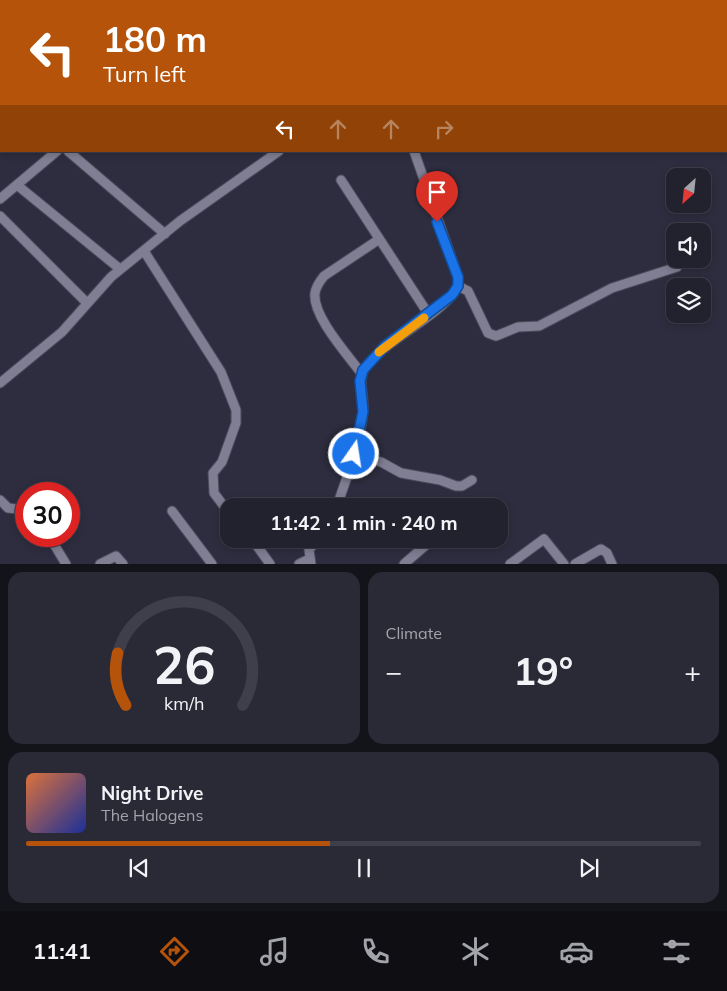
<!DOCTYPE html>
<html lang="en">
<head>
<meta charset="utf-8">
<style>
	body { margin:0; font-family:Mulish,sans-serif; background:#2a2a37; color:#f1f3f6; height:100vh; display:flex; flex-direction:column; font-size:19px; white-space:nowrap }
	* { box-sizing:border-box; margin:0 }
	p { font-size:16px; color:#a2a4aa }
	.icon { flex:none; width:28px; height:28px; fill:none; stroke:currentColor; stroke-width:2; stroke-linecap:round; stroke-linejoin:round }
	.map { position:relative; height:564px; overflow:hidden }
	.details { display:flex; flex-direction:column; gap:8px; padding:8px; background:#13131a; flex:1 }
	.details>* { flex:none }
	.banner { position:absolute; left:0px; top:0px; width:728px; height:152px; box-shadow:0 2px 8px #0003,0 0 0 1px #3f3f4b; background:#b45309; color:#fff; overflow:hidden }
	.needle { width:32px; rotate:207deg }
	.fabs { position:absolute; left:666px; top:168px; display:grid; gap:10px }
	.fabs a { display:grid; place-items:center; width:45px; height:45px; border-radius:10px; background:#22222f; box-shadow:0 2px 8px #0003,0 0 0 1px #3f3f4b; font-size:25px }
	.speed { position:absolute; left:15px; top:482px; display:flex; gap:10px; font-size:25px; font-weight:700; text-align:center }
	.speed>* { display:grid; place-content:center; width:65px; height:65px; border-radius:50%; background:#22222f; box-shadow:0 2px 8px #0003,0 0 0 1px #3f3f4b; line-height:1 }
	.speed .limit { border:8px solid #d22; background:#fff; color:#111 }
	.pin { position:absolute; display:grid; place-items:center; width:42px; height:42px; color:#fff; margin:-51px -21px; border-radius:50% 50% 50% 0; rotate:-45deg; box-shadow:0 0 5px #0007 }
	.pin .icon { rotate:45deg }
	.me { position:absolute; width:55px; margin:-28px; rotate:13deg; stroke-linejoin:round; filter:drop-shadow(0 0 4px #0008) }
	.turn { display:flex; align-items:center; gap:18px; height:105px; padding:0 20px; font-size:22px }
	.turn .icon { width:65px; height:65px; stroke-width:2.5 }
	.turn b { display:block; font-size:35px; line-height:42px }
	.lanes { display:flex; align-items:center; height:48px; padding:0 20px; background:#0003; justify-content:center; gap:25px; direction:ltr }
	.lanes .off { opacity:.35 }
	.big { font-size:38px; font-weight:700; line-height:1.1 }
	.details .widget { flex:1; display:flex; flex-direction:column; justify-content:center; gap:8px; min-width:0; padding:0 18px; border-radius:15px; background:#2a2a37 }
	.details .dial { align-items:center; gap:0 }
	.dial svg { height:130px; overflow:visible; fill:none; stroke:#3f3f4b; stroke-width:7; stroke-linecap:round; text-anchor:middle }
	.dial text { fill:#f1f3f6; stroke:none }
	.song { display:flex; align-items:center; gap:15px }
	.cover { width:60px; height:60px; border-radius:8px; background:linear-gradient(135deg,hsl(20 70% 55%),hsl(230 70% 35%)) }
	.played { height:5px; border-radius:2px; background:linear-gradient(90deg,#b45309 45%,#3f3f4b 45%) }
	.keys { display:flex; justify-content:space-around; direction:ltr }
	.heat { display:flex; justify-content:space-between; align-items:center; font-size:28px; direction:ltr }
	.details .tiles { flex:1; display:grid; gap:8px; grid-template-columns:1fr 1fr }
	.widget:last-child { grid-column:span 2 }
	.trip { position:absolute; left:220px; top:498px; width:288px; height:50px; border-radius:15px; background:#22222f; box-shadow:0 2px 8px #0003,0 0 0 1px #3f3f4b; font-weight:700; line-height:50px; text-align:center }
	.dock { display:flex; height:80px; justify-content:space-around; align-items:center; background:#0e0e13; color:#a2a4aa }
	.dock .icon { width:35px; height:35px }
	.dock .on { color:#b45309 }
	.dock b { font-size:22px; color:#f1f3f6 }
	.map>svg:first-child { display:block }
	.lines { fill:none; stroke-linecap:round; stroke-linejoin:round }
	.minor-casing { stroke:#4d4b5a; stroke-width:11 }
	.minor { stroke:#7f7e93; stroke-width:9 }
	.route-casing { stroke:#114b97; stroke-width:12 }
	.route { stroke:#1a73e8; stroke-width:9 }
	.slow { stroke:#f59e0b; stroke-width:9 }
</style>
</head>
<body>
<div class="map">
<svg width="727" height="564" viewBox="0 0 727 564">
	<rect width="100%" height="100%" fill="#2e2d3f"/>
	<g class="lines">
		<defs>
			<path id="minor" d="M106,0L107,1
				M184,0L185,1
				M155,1L156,0
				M444,1L445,0
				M68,151L165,234
				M341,180L429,315
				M17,185L120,269
				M0,199L57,151
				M0,216L87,303
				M144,251L221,372L236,410V423L222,462L213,473L214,493L229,513
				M458,286L468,291L488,333L496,336L518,327L539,326L612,288L677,267
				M361,373C348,355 312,316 315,293C316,286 320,281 324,276L378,240
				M0,383L62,332L111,277L180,221L279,151
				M354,454L381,462L401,473L440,480L456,486H462L472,480
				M0,500L8,508L26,510
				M337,506C347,476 361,443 363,411C365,393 355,379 368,364C391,337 437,317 455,291C459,286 459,282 458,277L414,151
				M172,511L212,564
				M49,536L66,564
				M252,539L270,564
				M100,564L116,556L123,564
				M299,564L309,559
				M311,564L309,550L317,539
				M404,564L433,539
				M510,564L544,539L564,564
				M575,564L601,549L607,553L612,564"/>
		</defs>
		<use href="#minor" class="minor-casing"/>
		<use href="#minor" class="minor"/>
	</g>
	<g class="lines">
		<defs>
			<path id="route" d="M354,454L363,412L360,381L363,370L385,346L452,295L458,286V277L437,222"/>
		</defs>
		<use href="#route" class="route-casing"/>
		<use href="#route" class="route"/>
		<path class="slow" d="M379,352L424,318"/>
	</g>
</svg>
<div class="fabs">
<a><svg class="needle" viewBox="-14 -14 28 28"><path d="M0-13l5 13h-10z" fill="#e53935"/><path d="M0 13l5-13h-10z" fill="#a2a4aa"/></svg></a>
<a><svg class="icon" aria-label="sound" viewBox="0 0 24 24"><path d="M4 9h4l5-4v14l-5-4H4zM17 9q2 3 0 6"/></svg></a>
<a><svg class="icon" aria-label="layers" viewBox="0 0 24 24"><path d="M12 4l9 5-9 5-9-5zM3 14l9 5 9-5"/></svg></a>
</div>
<div class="speed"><div class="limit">30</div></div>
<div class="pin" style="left:437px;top:222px;background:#d93025"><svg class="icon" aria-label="arrive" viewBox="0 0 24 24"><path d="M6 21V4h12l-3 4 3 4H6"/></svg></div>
<svg class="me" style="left:354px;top:454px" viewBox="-20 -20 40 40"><circle r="17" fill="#1a73e8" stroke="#fff" stroke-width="3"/><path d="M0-11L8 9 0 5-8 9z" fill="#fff"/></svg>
<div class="trip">11:42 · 1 min · 240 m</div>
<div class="banner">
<div class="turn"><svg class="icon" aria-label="left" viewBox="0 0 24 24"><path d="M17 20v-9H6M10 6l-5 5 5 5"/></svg><div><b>180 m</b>Turn left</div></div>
<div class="lanes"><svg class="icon" aria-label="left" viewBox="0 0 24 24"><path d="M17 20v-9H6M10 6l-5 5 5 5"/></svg><svg class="icon off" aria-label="ahead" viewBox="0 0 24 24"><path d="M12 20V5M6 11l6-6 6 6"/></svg><svg class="icon off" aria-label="ahead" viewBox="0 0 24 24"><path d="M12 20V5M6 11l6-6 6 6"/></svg><svg class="icon off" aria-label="right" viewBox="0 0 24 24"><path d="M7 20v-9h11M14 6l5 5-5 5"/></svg></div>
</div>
</div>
<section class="details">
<div class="tiles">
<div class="widget dial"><svg viewBox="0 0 100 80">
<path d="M14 69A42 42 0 1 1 86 69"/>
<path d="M14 69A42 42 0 0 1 9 37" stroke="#b45309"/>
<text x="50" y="56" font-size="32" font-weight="700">26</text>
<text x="50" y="72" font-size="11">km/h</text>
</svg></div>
<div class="widget"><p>Climate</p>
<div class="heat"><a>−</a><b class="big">19°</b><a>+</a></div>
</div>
<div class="widget">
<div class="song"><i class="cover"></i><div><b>Night Drive</b><p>The Halogens</p></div></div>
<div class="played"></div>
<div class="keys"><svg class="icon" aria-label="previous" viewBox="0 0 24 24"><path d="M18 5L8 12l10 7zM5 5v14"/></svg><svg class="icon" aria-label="pause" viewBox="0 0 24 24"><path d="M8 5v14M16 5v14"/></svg><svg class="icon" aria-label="next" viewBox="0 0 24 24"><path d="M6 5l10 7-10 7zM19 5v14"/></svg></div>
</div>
</div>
</section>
<nav class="dock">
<b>11:41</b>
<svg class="icon on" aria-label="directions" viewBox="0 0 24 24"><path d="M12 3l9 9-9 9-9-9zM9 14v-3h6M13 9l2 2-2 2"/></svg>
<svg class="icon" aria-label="music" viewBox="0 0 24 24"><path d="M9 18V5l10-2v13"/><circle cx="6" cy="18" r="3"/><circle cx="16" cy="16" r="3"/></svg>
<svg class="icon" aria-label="phone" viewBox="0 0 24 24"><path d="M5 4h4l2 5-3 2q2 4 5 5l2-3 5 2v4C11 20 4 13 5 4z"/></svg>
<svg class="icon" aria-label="climate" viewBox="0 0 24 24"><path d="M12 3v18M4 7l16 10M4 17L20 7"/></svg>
<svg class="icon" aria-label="car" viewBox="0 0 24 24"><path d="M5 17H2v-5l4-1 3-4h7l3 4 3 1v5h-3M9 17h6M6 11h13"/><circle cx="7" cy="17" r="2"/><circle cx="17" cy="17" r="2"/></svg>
<svg class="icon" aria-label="filters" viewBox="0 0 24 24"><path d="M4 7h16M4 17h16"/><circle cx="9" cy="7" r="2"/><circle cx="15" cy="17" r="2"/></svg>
</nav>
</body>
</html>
